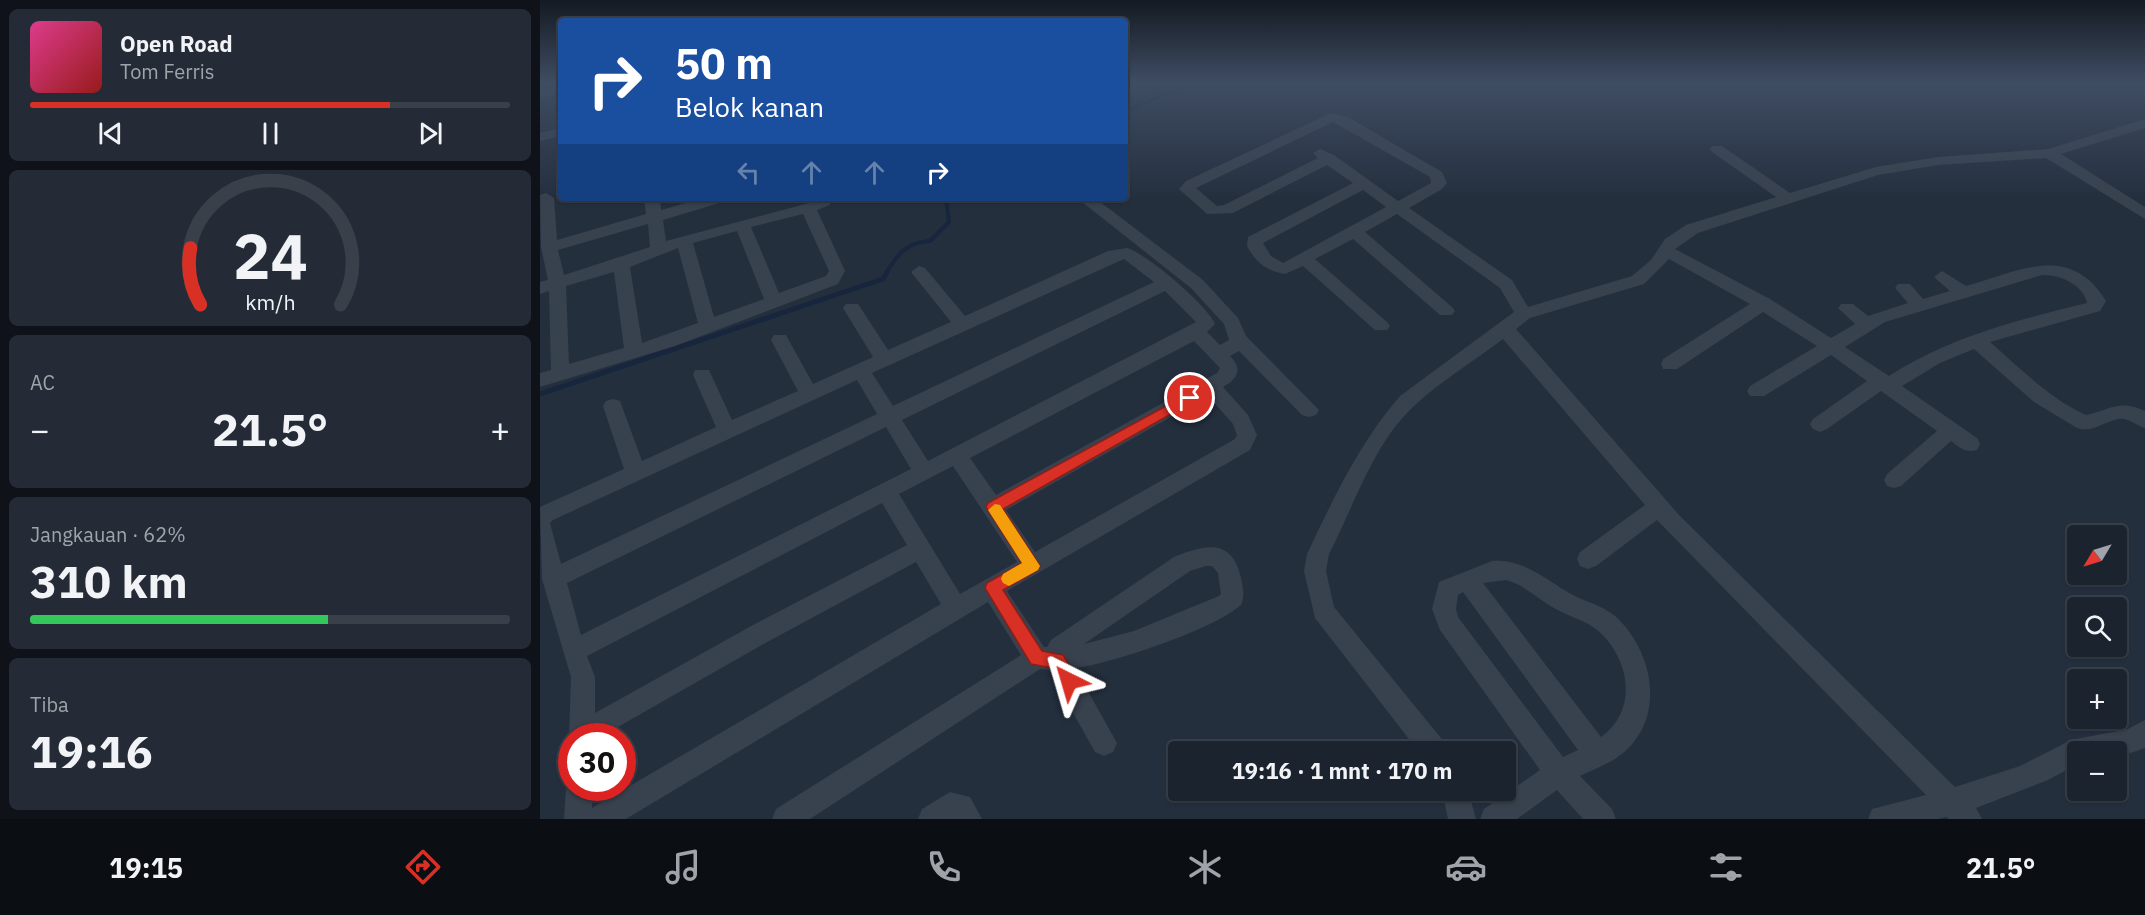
<!DOCTYPE html>
<html lang="id">
<head>
<meta charset="utf-8">
<style>
	body { margin:0; font-family:"IBM Plex Sans",sans-serif; background:#242b36; color:#f1f3f6; height:100vh; display:flex; flex-direction:column; font-size:22px; white-space:nowrap }
	* { box-sizing:border-box; margin:0 }
	p { font-size:20px; color:#a0a4aa }
	.icon { flex:none; width:33px; height:33px; fill:none; stroke:currentColor; stroke-width:2; stroke-linecap:round; stroke-linejoin:round }
	.map { position:relative; flex:1; overflow:hidden }
	.drawer { display:flex; flex-direction:column; gap:9px; padding:9px; background:#0f1319; width:540px }
	.drawer>* { flex:none }
	.guide { position:absolute; left:18px; top:18px; width:570px; height:183px; border-radius:6px; box-shadow:0 2px 4px #0004,0 0 0 2px #39404a; background:#1a4fa0; color:#fff; overflow:hidden }
	.needle { width:39px; rotate:232deg }
	.controls { position:absolute; left:1527px; top:525px; display:grid; gap:12px }
	.controls a { display:grid; place-items:center; width:60px; height:60px; border-radius:6px; background:#1b232e; box-shadow:0 2px 4px #0004,0 0 0 2px #39404a; font-size:30px }
	.speed { position:absolute; left:18px; top:723px; display:flex; gap:12px; font-size:30px; font-weight:700; text-align:center }
	.speed>* { display:grid; place-content:center; width:78px; height:78px; border-radius:50%; background:#1b232e; box-shadow:0 2px 4px #0004,0 0 0 2px #39404a; line-height:1 }
	.speed .limit { border:9px solid #d22; background:#fff; color:#111 }
	.pin { position:absolute; display:grid; place-items:center; width:51px; height:51px; color:#fff; margin:-26px; border:3px solid #fff; border-radius:50%; box-shadow:0 2px 6px #0007 }
	.me { position:absolute; width:66px; margin:-33px; rotate:320deg; stroke-linejoin:round; filter:drop-shadow(0 0 4px #0008) }
	.turn { display:flex; align-items:center; gap:21px; height:126px; padding:0 18px; font-size:27px }
	.turn .icon { width:78px; height:78px; stroke-width:2.5 }
	.turn b { display:block; font-size:42px; line-height:51px }
	.lanes { display:flex; align-items:center; height:57px; padding:0 18px; background:#0003; justify-content:center; gap:30px; direction:ltr }
	.lanes .off { opacity:.35 }
	.big { font-size:45px; font-weight:800; line-height:1.1 }
	.drawer .widget { flex:1; display:flex; flex-direction:column; justify-content:center; gap:9px; min-width:0; padding:0 21px; border-radius:9px; background:#242b36 }
	.drawer .dial { align-items:center; gap:0 }
	.dial svg { height:156px; overflow:visible; fill:none; stroke:#39404a; stroke-width:7; stroke-linecap:round; text-anchor:middle }
	.dial text { fill:#f1f3f6; stroke:none }
	.song { display:flex; align-items:center; gap:18px }
	.cover { width:72px; height:72px; border-radius:9px; background:linear-gradient(135deg,hsl(330 70% 55%),hsl(0 70% 35%)) }
	.played { height:6px; border-radius:3px; background:linear-gradient(90deg,#d93025 75%,#39404a 75%) }
	.keys { display:flex; justify-content:space-around; direction:ltr }
	.heat { display:flex; justify-content:space-between; align-items:center; font-size:33px; direction:ltr }
	.charge { height:9px; border-radius:4px; background:linear-gradient(90deg,#34c759 62%,#39404a 0) }
	.trip { position:absolute; left:628px; top:741px; width:348px; height:60px; border-radius:6px; background:#1b232e; box-shadow:0 2px 4px #0004,0 0 0 2px #39404a; font-weight:800; line-height:60px; text-align:center }
	.tab-bar { display:flex; height:96px; justify-content:space-around; align-items:center; background:#0b0e12; color:#a0a4aa }
	.tab-bar .icon { width:42px; height:42px }
	.tab-bar .active { color:#d93025 }
	.tab-bar b { font-size:27px; color:#f1f3f6 }
	main { display:flex; flex:1; min-height:0 }
	.map>svg:first-child { display:block }
	.lines { fill:none; stroke-linecap:round; stroke-linejoin:round }
	.stream-far1 { stroke:#17263c; stroke-width:4 }
	.stream { stroke:#17263c; stroke-width:5 }
	.street { fill:#38414e; fill-rule:evenodd }
	.route { fill:#d93025; stroke:#8d1f18; stroke-width:1.5 }
	.slow { fill:#f59e0b }
</style>
</head>
<body>
<main>
<section class="drawer">
<div class="widget">
<div class="song"><i class="cover"></i><div><b>Open Road</b><p>Tom Ferris</p></div></div>
<div class="played"></div>
<div class="keys"><svg class="icon" aria-label="previous" viewBox="0 0 24 24"><path d="M18 5L8 12l10 7zM5 5v14"/></svg><svg class="icon" aria-label="pause" viewBox="0 0 24 24"><path d="M8 5v14M16 5v14"/></svg><svg class="icon" aria-label="next" viewBox="0 0 24 24"><path d="M6 5l10 7-10 7zM19 5v14"/></svg></div>
</div>
<div class="widget dial"><svg viewBox="0 0 100 80">
<path d="M14 69A42 42 0 1 1 86 69"/>
<path d="M14 69A42 42 0 0 1 9 40" stroke="#d93025"/>
<text x="50" y="56" font-size="32" font-weight="700">24</text>
<text x="50" y="72" font-size="11">km/h</text>
</svg></div>
<div class="widget"><p>AC</p>
<div class="heat"><a>−</a><b class="big">21.5°</b><a>+</a></div>
</div>
<div class="widget"><p>Jangkauan · 62%</p><b class="big">310 km</b><div class="charge"></div></div>
<div class="widget"><p>Tiba</p><b class="big">19:16</b></div>
</section>
<div class="map">
<svg width="1605" height="819" viewBox="0 0 1605 819">
	<rect width="100%" height="100%" fill="#242f3e"/>
	<g class="lines">
		<path class="stream-far1" d="M585,111L650,84
			M346,274C357,254 367,242 390,241L409,222L406,198"/>
		<path class="stream" d="M0,394L343,279L347,272"/>
		<path class="street" d="M21,85V93L0,98V90Z
			M791,113L808,117L902,172L907,183L902,189L869,208L972,280L988,307L1092,276L1111,260L1125,239L1146,225L1236,197L1172,152L1170,149L1172,146H1182L1250,193L1336,167L1398,157L1508,149L1605,119V128L1521,154L1605,207V219L1506,158L1398,165L1338,175L1158,233L1135,249L1230,299L1291,338L1315,324L1298,308L1301,304H1313L1328,316L1368,303L1355,288L1358,284H1370L1383,299L1410,291L1394,277L1402,271L1426,286C1479,271 1530,242 1566,301L1560,311L1450,342C1481,369 1509,398 1546,415C1571,410 1578,399 1605,411V428C1596,425 1587,417 1578,419C1563,422 1553,433 1537,428L1494,402L1434,349L1400,363L1362,386L1437,438L1440,444L1437,450C1426,453 1420,448 1411,441L1361,486L1354,488L1347,486L1344,480L1347,474L1397,431L1341,391L1287,429L1280,432L1273,429L1270,424L1273,419L1327,381L1291,355L1224,396H1210L1207,391L1210,386L1277,346L1223,312L1137,369H1123L1121,364L1123,359L1210,304L1129,259L1104,284L990,318L976,329L1140,516L1415,787L1480,766L1531,740L1588,729L1605,720V748L1576,758V752H1538V764L1508,780L1436,808L1442,819H1409L1406,817L1398,819H1328L1332,809L1386,795L1117,520L1056,566L1048,569L1040,566L1037,559L1040,552L1105,505L963,339C934,361 901,381 874,406C833,444 814,506 789,554L786,571L794,607L905,743L909,752H879L775,618L764,571L767,554C793,499 820,442 860,396L974,312L960,288L857,214L825,232L912,307L915,311L912,315H900L813,239L775,259L847,322L850,326L847,330H835L763,266L745,274C727,271 715,262 707,246L708,237L813,183L787,165L693,213L667,214L639,189L646,181ZM793,122L890,177L891,183L858,201L794,155L780,149L773,153L778,158L684,205L677,206L656,188ZM823,190L846,207L743,263L731,256L723,243ZM1502,275C1519,274 1544,285 1547,303C1478,320 1409,337 1349,376L1305,347L1345,322Z
			M21,128V136L0,141V133Z
			M6,193L14,198L17,240L106,214L104,198H120L121,210L164,198H189L186,201L123,220L126,241L273,202L275,198H291L290,205L277,210L305,271L298,284L135,346L0,387V373L11,370L9,291L0,294V282L8,280L1,247L0,195ZM263,214L289,271L286,276L239,293L211,227ZM108,224L110,247L24,275L18,250ZM197,231L224,299L174,317L153,243ZM138,248L158,323L102,343L90,267ZM74,272L84,348L29,364L26,286Z
			M537,198H555L663,280L698,318L706,336L779,410L776,415L769,417L762,415L699,351L690,356C703,369 698,379 683,387L708,415L717,435L710,450L467,591L504,647H507L511,640L634,557C664,545 692,537 701,578C703,588 705,596 701,605C674,629 571,664 535,668L577,743L573,752L564,756L555,752L509,670L500,669L270,819H232L236,809L481,655L448,602L86,819H24L26,788L30,779L32,788H52V808L401,604L376,562L229,641L62,736H32V742L29,736L31,677L2,579L0,507L84,469L63,406L66,401L73,399L80,401L102,461L176,427L153,375L155,370H169L192,420L258,391L231,340L234,335H246L273,384L333,357L303,308L306,304H318L348,350L411,322L371,272L379,266L385,268L425,316L568,251L587,248C606,253 668,306 675,324L667,332L680,345L689,340L684,324L651,288ZM584,259L614,282L353,406L332,373ZM625,291L656,322L388,461L362,420ZM654,341L680,368L677,373L456,495L430,458ZM317,380L337,414L21,564L10,523L13,520ZM668,396L693,424L697,435L695,439L495,552L466,510ZM346,427L371,469L41,635L27,583ZM413,466L477,562L420,594L359,494ZM342,503L367,545L213,625L55,713V677L47,656ZM666,566H672L678,573L681,594L679,596L594,631L544,644L650,571Z
			M952,561C980,558 1003,577 1026,591C1041,601 1061,604 1075,616C1110,647 1124,706 1093,743C1077,762 1060,766 1040,776L1072,809L1076,819H1043L1017,790L977,819H940L944,809L1000,770L900,630L892,609L899,582ZM966,580C985,585 998,599 1014,608C1028,616 1044,620 1056,629C1090,657 1099,710 1061,737L943,583ZM923,592L1038,750L1023,757L918,617L916,609L918,595Z
			M902,790H928L936,819H908Z
			M410,792L430,797L442,819H378L382,809Z"/>
	</g>
	<linearGradient id="sky" x2="0" y2="1"><stop stop-color="#141a22"/><stop offset="0.42" stop-color="#3f4d63"/><stop offset="1" stop-color="#3f4d63" stop-opacity="0"/></linearGradient>
	<rect width="1605" height="198" fill="url(#sky)"/>
	<path class="route" d="M650,393L656,398L654,401L463,509L500,566L498,570L463,590L502,651L523,655L538,681L535,687L529,690L523,687L512,668L491,664L445,588L447,583L482,563L446,507L448,503Z"/>
	<path class="slow" d="M455,504L460,505L500,566L498,570L469,586L463,583L461,579L463,574L482,563L448,510Z"/>
</svg>
<div class="controls">
<a><svg class="needle" viewBox="-14 -14 28 28"><path d="M0-13l5 13h-10z" fill="#e53935"/><path d="M0 13l5-13h-10z" fill="#a0a4aa"/></svg></a>
<a><svg class="icon" aria-label="search" viewBox="0 0 24 24"><circle cx="10" cy="10" r="6"/><path d="M15 15l6 6"/></svg></a>
<a>+</a>
<a>−</a>
</div>
<div class="speed"><div class="limit">30</div></div>
<div class="pin" style="left:650px;top:398px;background:#d93025"><svg class="icon" aria-label="arrive" viewBox="0 0 24 24"><path d="M6 21V4h12l-3 4 3 4H6"/></svg></div>
<svg class="me" style="left:529px;top:681px" viewBox="-20 -20 40 40"><path d="M0-17L14 15 0 8-14 15z" fill="#d93025" stroke="#fff" stroke-width="4"/></svg>
<div class="trip">19:16 · 1 mnt · 170 m</div>
<div class="guide">
<div class="turn"><svg class="icon" aria-label="right" viewBox="0 0 24 24"><path d="M7 20v-9h11M14 6l5 5-5 5"/></svg><div><b>50 m</b>Belok kanan</div></div>
<div class="lanes"><svg class="icon off" aria-label="left" viewBox="0 0 24 24"><path d="M17 20v-9H6M10 6l-5 5 5 5"/></svg><svg class="icon off" aria-label="ahead" viewBox="0 0 24 24"><path d="M12 20V5M6 11l6-6 6 6"/></svg><svg class="icon off" aria-label="ahead" viewBox="0 0 24 24"><path d="M12 20V5M6 11l6-6 6 6"/></svg><svg class="icon" aria-label="right" viewBox="0 0 24 24"><path d="M7 20v-9h11M14 6l5 5-5 5"/></svg></div>
</div>
</div>
</main>
<nav class="tab-bar">
<b>19:15</b>
<svg class="icon active" aria-label="directions" viewBox="0 0 24 24"><path d="M12 3l9 9-9 9-9-9zM9 14v-3h6M13 9l2 2-2 2"/></svg>
<svg class="icon" aria-label="music" viewBox="0 0 24 24"><path d="M9 18V5l10-2v13"/><circle cx="6" cy="18" r="3"/><circle cx="16" cy="16" r="3"/></svg>
<svg class="icon" aria-label="phone" viewBox="0 0 24 24"><path d="M5 4h4l2 5-3 2q2 4 5 5l2-3 5 2v4C11 20 4 13 5 4z"/></svg>
<svg class="icon" aria-label="climate" viewBox="0 0 24 24"><path d="M12 3v18M4 7l16 10M4 17L20 7"/></svg>
<svg class="icon" aria-label="car" viewBox="0 0 24 24"><path d="M5 17H2v-5l4-1 3-4h7l3 4 3 1v5h-3M9 17h6M6 11h13"/><circle cx="7" cy="17" r="2"/><circle cx="17" cy="17" r="2"/></svg>
<svg class="icon" aria-label="filters" viewBox="0 0 24 24"><path d="M4 7h16M4 17h16"/><circle cx="9" cy="7" r="2"/><circle cx="15" cy="17" r="2"/></svg>
<b>21.5°</b>
</nav>
</body>
</html>
